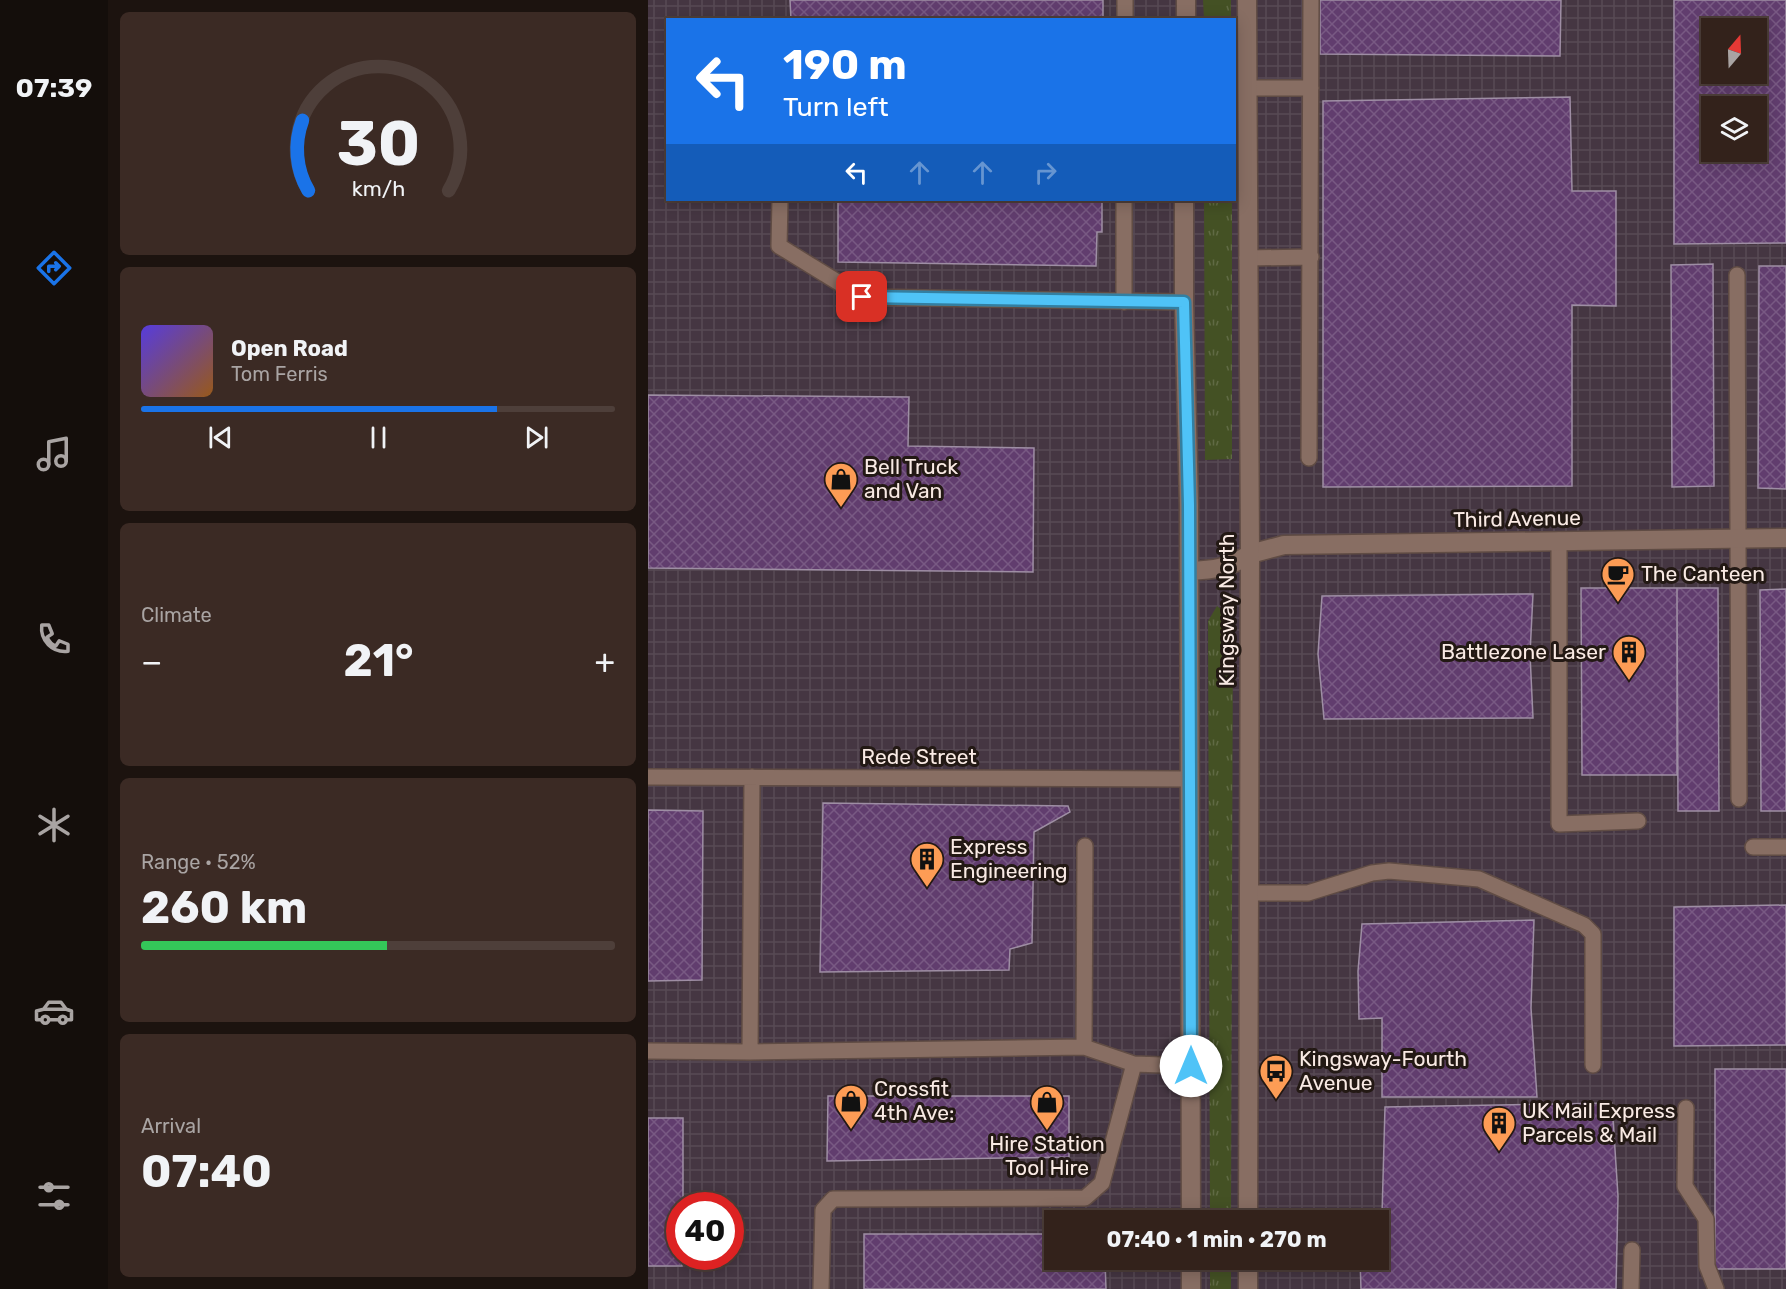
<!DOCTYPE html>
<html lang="en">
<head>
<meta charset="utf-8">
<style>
	body { margin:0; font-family:Rubik,sans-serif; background:#3b2a24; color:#f1f3f6; height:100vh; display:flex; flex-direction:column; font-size:22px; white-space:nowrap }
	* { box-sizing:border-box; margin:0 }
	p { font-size:20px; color:#a9a4a3 }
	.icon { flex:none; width:33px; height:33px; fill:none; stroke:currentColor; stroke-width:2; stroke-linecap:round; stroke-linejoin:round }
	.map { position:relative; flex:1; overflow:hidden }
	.drawer { display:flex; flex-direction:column; gap:12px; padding:12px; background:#1c130f; width:540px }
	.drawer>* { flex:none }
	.hud { position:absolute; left:18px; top:18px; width:570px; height:183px; border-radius:0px; box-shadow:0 3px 15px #0003,0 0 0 2px #4e3f3a; background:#1a73e8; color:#fff; overflow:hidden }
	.needle { width:39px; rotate:19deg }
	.buttons { position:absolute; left:1053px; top:18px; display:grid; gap:12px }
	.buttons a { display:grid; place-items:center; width:66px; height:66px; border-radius:0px; background:#33221b; box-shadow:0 3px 15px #0003,0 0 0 2px #4e3f3a; font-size:30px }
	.speed { position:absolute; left:18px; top:1192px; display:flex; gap:12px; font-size:30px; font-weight:700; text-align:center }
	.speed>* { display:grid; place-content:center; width:78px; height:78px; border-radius:50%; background:#33221b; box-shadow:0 3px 15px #0003,0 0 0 2px #4e3f3a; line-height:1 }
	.speed .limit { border:9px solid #d22; background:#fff; color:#111 }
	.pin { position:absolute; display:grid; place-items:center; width:51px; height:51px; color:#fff; margin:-26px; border-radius:12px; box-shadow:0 3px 9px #0006 }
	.me { position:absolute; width:66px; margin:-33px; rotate:0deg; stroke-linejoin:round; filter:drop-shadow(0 0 4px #0008) }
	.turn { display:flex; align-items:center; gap:21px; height:126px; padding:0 18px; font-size:27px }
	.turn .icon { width:78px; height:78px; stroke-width:2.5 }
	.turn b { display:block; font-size:42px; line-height:51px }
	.lanes { display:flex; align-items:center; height:57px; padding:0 18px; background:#0003; justify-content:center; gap:30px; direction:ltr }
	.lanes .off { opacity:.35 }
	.big { font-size:45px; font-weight:700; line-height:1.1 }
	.drawer .card { flex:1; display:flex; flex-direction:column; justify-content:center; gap:9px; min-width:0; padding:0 21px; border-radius:9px; background:#3b2a24 }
	.drawer .dial { align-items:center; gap:0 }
	.dial svg { height:156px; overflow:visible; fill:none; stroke:#4e3f3a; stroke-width:7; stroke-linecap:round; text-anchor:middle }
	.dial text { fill:#f1f3f6; stroke:none }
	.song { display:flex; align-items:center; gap:18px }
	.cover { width:72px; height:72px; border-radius:9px; background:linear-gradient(135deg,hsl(250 70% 55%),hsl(30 70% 35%)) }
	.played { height:6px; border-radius:3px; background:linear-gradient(90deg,#1a73e8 75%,#4e3f3a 75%) }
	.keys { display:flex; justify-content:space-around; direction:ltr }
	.heat { display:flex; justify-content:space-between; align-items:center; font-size:33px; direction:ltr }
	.charge { height:9px; border-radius:4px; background:linear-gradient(90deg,#34c759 52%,#4e3f3a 0) }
	.trip { position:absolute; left:396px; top:1210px; width:345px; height:60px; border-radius:0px; background:#33221b; box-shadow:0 3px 15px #0003,0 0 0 2px #4e3f3a; font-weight:700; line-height:60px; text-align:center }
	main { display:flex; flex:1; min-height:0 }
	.menu { display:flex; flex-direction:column; width:108px; justify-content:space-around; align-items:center; background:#140e0b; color:#a9a4a3 }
	.menu .icon { width:42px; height:42px }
	.menu .active { color:#1a73e8 }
	.menu b { font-size:27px; color:#f1f3f6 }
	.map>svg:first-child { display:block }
	.industrial { fill:url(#industrial-grid); fill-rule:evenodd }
	.grass { fill:url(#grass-tufts) }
	.building { fill:url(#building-cross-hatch); stroke:#9e8ea4; stroke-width:1.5; fill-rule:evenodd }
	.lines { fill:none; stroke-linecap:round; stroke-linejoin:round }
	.service-casing { stroke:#604c44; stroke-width:18 }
	.minor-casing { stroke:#604c44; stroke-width:21 }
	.tertiary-casing { stroke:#604c44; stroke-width:21 }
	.service { stroke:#886e63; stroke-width:15 }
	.minor { stroke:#886e63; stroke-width:18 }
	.tertiary { stroke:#886e63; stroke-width:18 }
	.route-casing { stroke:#337fa1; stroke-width:15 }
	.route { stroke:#4fc3f7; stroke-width:10 }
	.labels { text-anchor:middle; stroke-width:6; stroke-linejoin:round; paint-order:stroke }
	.poi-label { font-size:21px; fill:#f9eae4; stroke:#231914; text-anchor:start }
	.street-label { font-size:21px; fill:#f9eae4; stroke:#231914 }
</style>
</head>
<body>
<main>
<nav class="menu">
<b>07:39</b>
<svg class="icon active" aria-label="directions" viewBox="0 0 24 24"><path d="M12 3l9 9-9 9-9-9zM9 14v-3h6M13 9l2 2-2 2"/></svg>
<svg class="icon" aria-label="music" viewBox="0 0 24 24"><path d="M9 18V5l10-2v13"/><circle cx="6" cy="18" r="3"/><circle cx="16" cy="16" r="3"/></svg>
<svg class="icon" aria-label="phone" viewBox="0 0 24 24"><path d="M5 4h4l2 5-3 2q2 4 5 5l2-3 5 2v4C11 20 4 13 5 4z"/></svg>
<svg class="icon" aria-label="climate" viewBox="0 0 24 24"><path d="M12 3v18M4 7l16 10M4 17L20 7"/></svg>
<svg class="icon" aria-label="car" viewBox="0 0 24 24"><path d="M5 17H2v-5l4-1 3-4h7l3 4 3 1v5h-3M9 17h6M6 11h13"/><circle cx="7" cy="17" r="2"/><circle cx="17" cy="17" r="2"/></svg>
<svg class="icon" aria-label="filters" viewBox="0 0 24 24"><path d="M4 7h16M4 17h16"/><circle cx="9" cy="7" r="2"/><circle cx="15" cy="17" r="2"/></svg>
</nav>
<section class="drawer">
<div class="card dial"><svg viewBox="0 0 100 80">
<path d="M14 69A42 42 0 1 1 86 69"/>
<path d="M14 69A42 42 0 0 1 11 33" stroke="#1a73e8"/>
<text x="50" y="56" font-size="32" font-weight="700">30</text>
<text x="50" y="72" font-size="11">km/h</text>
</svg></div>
<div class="card">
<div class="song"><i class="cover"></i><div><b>Open Road</b><p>Tom Ferris</p></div></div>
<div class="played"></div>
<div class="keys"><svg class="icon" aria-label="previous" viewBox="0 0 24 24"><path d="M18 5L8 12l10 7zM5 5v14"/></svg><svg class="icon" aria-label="pause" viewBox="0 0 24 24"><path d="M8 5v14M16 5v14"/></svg><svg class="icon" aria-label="next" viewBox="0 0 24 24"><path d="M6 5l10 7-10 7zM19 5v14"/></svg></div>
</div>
<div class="card"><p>Climate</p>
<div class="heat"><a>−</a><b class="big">21°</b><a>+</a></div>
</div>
<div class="card"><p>Range · 52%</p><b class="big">260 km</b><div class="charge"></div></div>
<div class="card"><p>Arrival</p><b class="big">07:40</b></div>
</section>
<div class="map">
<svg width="1138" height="1289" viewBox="0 0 1138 1289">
	<defs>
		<pattern id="industrial-grid" width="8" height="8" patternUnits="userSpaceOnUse" patternTransform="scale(1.5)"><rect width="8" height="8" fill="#453642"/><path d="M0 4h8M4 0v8" fill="none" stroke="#574a54"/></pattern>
		<pattern id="grass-tufts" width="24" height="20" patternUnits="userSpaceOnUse" patternTransform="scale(1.5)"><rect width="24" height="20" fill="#445124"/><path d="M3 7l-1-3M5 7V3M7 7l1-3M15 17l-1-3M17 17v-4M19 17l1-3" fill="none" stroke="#606a44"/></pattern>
		<pattern id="building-cross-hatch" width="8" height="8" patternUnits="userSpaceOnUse" patternTransform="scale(1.5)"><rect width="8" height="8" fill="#613d6e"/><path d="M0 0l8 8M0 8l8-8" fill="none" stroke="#785983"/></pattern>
	</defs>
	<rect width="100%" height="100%" fill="#442e24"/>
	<path class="industrial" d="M0,0H1138V1289H0ZM20,20H586V200H20ZM1064,28H1108V74H1064ZM1064,106H1108V152H1064ZM32,1206H82V1257H32ZM406,1221H730V1260H406Z"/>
	<path class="grass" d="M555,0H583V19H556Z
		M556,200H584V459L557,460Z
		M569,606L585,619L583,1221H562L560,621Z
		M562,1260H583V1289H562Z"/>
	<path class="building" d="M142,0H455V20H143Z
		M672,0H913L912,56L672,54Z
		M1026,0H1138V243L1026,244ZM1064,28H1108V74H1064ZM1064,106H1108V152H1064Z
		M922,97L924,191H968V306L924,305V486L675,487V101Z
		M190,200H454V232H449L448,266L190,262Z
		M1065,264L1066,486L1024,487L1023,265Z
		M1111,266H1138V489L1110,488Z
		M0,395L261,397L260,446L386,448L385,572L0,568Z
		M933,588H1029V775H934Z
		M1029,588H1070L1071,811H1030Z
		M1138,589V811H1113L1112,590Z
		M885,594L882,654L885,718L676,719L670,654L674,596Z
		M175,803L420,806L422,812L386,832L384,943L362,949L361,970L172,972Z
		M0,810L55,811L54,980L0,981Z
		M1138,905V1045L1026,1046V907Z
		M886,920L883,1008L889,1097H734V1018L711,1019L710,971L714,924Z
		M1067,1069H1138V1269H1067Z
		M180,1096H421V1157L179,1161Z
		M964,1103L970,1196L968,1289H713L712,1260H730V1221H713V1215H734L737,1107Z
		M0,1118H35V1206H32V1257H34V1266H0Z
		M216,1234H406V1260H457L458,1289H216Z"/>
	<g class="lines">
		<defs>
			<path id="service" d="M477,20V0
				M599,88H663
				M132,200L131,246L214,297L536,302
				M599,258L663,257
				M1089,275L1091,799
				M476,302V200
				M661,458L663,0
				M911,540V824L990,821
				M0,777L542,779
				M1105,847H1138
				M601,893H660L724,873L741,871L831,879L936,925L945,934V1065
				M436,1047L437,846
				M0,1051L102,1052L436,1047L486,1064L543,1066
				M102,1052L104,777
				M1038,1108L1037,1186L1058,1219L1059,1266L1068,1289
				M173,1289L175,1210L185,1199L437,1198L454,1183L486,1064
				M983,1289L984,1250"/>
			<path id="minor" d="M602,554L636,545L1138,538"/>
			<path id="tertiary" d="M599,0L602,554L600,1221
				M538,20V0
				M536,200V302L541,505L543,1221
				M541,571C566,570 581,568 602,554
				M543,1289V1260
				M600,1289V1260"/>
		</defs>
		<use href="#service" class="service-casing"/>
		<use href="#minor" class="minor-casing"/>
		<use href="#tertiary" class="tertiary-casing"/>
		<use href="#service" class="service"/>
		<use href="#minor" class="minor"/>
		<use href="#tertiary" class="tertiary"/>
	</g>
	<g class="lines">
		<defs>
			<path id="route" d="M214,297L536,302L541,505L543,1066"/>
		</defs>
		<use href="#route" class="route-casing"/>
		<use href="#route" class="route"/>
	</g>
	<defs>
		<symbol id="shop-pin" viewBox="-11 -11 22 30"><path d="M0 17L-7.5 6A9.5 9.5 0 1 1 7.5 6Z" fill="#fd9c55" stroke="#231914"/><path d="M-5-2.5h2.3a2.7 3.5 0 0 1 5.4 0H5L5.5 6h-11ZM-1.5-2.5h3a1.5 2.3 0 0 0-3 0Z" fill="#111"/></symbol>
		<symbol id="cafe-pin" viewBox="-11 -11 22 30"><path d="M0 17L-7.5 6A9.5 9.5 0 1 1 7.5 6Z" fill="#fd9c55" stroke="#231914"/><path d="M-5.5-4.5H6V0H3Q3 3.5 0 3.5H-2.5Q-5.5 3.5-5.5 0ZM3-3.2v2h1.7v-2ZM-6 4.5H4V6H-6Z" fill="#111"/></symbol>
		<symbol id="building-pin" viewBox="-11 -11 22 30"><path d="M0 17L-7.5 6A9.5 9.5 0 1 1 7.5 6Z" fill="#fd9c55" stroke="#231914"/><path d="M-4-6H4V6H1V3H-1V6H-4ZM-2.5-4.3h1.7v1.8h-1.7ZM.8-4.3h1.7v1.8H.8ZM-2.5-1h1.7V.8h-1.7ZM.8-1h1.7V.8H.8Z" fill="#111"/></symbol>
		<symbol id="bus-pin" viewBox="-11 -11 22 30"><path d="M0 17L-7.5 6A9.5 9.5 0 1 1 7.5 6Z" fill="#fd9c55" stroke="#231914"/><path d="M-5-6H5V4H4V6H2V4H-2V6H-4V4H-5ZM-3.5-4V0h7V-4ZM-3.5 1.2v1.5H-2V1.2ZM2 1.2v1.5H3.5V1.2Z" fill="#111"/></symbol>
	</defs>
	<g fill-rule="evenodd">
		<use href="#shop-pin" x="174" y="460" width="38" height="52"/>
		<use href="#cafe-pin" x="951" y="555" width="38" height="52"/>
		<use href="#building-pin" x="962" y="633" width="38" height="52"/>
		<use href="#building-pin" x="260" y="840" width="38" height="52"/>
		<use href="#bus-pin" x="609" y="1052" width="38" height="52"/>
		<use href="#shop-pin" x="184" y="1082" width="38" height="52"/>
		<use href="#shop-pin" x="380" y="1083" width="38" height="52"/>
		<use href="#building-pin" x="832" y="1104" width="38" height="52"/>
	</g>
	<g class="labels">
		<g class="poi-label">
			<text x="216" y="474">Bell Truck<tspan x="216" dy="24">and Van</tspan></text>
			<text x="993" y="581">The Canteen</text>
			<text x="958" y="659" text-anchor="end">Battlezone Laser</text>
			<text x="302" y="854">Express<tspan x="302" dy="24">Engineering</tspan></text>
			<text x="651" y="1066">Kingsway-Fourth<tspan x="651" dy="24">Avenue</tspan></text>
			<text x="226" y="1096">Crossfit<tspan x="226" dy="24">4th Ave:</tspan></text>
			<text x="874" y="1118">UK Mail Express<tspan x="874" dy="24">Parcels &amp; Mail</tspan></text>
			<text x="399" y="1151" text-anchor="middle">Hire Station<tspan x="399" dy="24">Tool Hire</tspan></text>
		</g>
		<g class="street-label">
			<text transform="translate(869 519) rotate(-1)" y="7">Third Avenue</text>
			<text transform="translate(579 610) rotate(-90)" y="7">Kingsway North</text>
			<text x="271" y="764">Rede Street</text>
		</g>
	</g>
</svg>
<div class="buttons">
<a><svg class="needle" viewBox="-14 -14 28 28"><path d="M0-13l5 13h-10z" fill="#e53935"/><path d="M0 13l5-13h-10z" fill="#a9a4a3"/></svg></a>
<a><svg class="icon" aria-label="layers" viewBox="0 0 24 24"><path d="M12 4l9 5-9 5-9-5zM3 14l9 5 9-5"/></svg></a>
</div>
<div class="speed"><div class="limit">40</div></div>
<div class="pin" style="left:214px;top:297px;background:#d93025"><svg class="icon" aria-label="arrive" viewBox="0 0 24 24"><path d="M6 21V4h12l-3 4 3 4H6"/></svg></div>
<svg class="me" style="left:543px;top:1066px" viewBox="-20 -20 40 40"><circle r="19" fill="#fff"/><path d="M0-13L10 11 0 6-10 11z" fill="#4fc3f7"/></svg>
<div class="trip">07:40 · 1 min · 270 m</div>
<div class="hud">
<div class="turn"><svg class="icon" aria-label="left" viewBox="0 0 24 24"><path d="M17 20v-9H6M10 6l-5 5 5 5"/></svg><div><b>190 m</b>Turn left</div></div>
<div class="lanes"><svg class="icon" aria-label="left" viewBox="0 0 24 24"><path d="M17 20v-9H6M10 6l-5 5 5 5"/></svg><svg class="icon off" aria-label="ahead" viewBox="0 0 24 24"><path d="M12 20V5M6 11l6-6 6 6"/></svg><svg class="icon off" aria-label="ahead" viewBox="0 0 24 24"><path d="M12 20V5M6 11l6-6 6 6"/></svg><svg class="icon off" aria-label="right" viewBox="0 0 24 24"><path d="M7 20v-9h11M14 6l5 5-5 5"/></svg></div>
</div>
</div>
</main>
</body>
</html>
